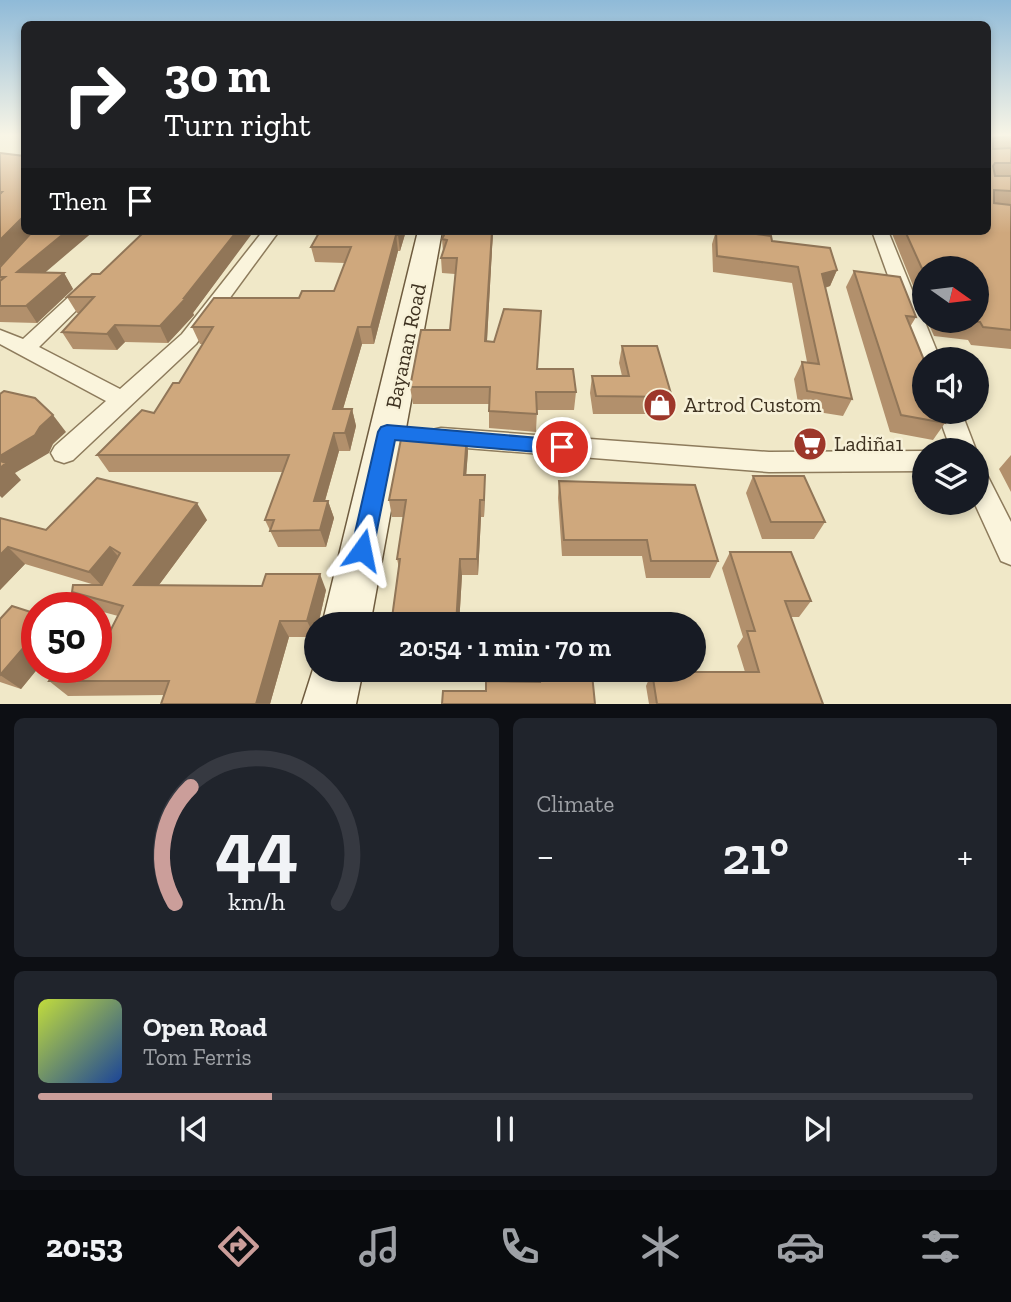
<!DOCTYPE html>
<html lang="en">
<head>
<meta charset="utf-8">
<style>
	body { margin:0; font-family:"Zilla Slab",serif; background:#20242c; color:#f1f3f6; height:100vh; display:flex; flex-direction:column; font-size:26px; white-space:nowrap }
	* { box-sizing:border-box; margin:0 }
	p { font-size:23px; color:#9ea1a6 }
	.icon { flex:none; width:38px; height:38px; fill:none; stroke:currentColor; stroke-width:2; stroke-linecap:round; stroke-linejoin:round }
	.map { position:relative; height:704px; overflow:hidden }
	.sheet { display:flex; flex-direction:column; gap:14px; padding:14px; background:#0d0f14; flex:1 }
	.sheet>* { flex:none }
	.hud { position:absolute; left:21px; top:21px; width:970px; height:214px; border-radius:10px; box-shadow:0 4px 10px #0003; background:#202124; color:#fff; overflow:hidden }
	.needle { width:46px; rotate:104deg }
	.buttons { position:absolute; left:912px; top:256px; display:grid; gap:14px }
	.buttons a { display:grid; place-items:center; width:77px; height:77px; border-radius:50%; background:#171b24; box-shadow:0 4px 10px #0003; font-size:35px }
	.speed { position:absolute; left:21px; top:592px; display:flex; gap:14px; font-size:35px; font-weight:700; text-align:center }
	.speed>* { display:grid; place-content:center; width:91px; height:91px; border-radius:50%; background:#171b24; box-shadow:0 4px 10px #0003; line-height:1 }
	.speed .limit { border:10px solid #d22; background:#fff; color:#111 }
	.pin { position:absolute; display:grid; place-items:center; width:60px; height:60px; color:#fff; margin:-30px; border:4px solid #fff; border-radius:50%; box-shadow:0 2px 7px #0007 }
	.me { position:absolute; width:77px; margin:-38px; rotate:12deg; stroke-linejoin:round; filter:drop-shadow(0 0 5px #0008) }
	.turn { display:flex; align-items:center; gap:24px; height:147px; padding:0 28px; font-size:32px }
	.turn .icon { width:91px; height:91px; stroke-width:2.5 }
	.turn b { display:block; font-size:49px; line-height:60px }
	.then { display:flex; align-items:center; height:66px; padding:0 28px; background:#0003; gap:14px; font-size:26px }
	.big { font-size:52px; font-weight:600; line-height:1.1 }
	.sheet .widget { flex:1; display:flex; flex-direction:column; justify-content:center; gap:10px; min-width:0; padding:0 24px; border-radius:10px; background:#20242c }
	.sheet .dial { align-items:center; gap:0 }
	.dial svg { height:182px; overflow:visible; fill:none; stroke:#363941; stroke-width:7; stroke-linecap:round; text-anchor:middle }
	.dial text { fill:#f1f3f6; stroke:none }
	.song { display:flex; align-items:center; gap:21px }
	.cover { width:84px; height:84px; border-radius:10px; background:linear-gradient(135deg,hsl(70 70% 55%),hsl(220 70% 35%)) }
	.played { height:7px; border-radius:4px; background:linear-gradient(90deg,#cb9e9a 25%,#363941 25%) }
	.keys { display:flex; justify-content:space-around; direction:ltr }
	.heat { display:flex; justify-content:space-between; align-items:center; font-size:38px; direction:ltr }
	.sheet .tiles { flex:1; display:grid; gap:14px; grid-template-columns:1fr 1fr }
	.widget:last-child { grid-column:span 2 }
	.trip { position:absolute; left:304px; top:612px; width:402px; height:70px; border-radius:35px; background:#171b24; box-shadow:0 4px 10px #0003; font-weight:600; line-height:70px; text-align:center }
	.menu { display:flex; height:112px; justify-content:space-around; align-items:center; background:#090b0e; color:#9ea1a6 }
	.menu .icon { width:49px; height:49px }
	.menu .selected { color:#cb9e9a }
	.menu b { font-size:32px; color:#f1f3f6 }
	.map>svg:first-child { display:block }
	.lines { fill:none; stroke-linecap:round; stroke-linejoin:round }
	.street-casing { stroke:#8d7b5c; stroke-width:3 }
	.secondary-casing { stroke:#6f5c3f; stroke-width:3 }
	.street { fill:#faf4dc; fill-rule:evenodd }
	.secondary { fill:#faf4dc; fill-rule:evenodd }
	.wall { fill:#b2906c }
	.shaded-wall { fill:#917658 }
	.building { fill:#cfa87d; stroke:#917658; stroke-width:2 }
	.route { fill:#1a73e8; stroke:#114b97; stroke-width:2 }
	.labels { text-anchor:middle; stroke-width:5; stroke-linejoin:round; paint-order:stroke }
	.street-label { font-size:21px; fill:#3d3120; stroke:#f7f1d8 }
	.poi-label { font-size:21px; fill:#3d3120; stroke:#f7f1d8; text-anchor:start }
</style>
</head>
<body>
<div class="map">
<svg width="1011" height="704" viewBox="0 0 1011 704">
	<rect width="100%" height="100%" fill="#f0e8c8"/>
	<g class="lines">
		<defs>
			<path id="street" d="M263,231H279L196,344L73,460L64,463L55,460L51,453L55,446L106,401L0,344V330L23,339L86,281H98L101,285L98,289L39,347L120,389L182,334Z
				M872,231H888L940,359H924V365L918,359Z
				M937,411H961L976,450H951Z
				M441,428L769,452L924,451V471L769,472L441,446L432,444L429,437L432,430Z
				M976,468L985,471L1011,522V565L1001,561L974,502H976Z"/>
			<path id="secondary" d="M418,231H442L370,625H322Z
				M317,657V670H363L356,704H302Z"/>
		</defs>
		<use href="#street" class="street-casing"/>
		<use href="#secondary" class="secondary-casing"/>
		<use href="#street" class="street"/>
		<use href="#secondary" class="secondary"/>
	</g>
	<path class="wall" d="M987,134H1011V349L971,345L968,340L934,336L927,320H976L924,268V313L891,231H987Z
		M0,153L24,231L45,273H64L73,289L37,323L0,322V267L26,239L0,266Z
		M406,231L400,251H398L374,344H362L343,409H352L356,426L350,451H339L325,501H328L334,518L326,547H278L265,520L283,472H109L97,455L154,413L179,383L203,344H200L192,327L299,298L334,291L345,263L315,262L311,247Z
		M446,231H493L487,341L537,369L576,392L574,410H537L536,432L489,428V404H413L410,387L450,330L455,274L442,273L441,258L443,252L442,239Z
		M716,231H732L772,241L837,270L830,286L825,288L852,399L843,416L799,409L794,379L802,362H807L792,283L713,272L712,244Z
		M231,261L193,313L194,315L168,343L125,342L117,350L73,349L62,332L79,313H77L67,297L100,274Z
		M854,271L916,317L910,327L924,360V411L945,423L933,440L890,432L846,287Z
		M622,346L672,397L667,414H593L590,393L592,376H622L619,363Z
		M468,451L466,475L485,492L484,517H481L478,575H462L459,625H391L399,568L397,559L403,517H392L389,500Z
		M1011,455V492L999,469Z
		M753,476L825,522L814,539H762L746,493Z
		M559,481L718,561L710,578H646L642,556H562L558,498Z
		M0,518L46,530L207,520L159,585L326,590L318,625H317L315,637H289L270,704H161L164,695L68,696L49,681L104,643L118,616L96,610V607H87L72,592L95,585L25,564L0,590Z
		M730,552L811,601L799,617H791L823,704H649L646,686L652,672H745L737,646L743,637L722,568Z
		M0,619L37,667H39L21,689L0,682Z"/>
	<path class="shaded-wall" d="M24,216V231H33L0,266V240Z
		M67,231H94L27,288L17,272Z
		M237,231H254L193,313L194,315L168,343L160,326L184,298Z
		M399,231H406L400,251L398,235Z
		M492,231H493L486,358L485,341Z
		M396,235L398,251L374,344L371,327Z
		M837,270L830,286L815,290L822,274Z
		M64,273L73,289L37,323L26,306Z
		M115,325L125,342L117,350L107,334Z
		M358,327L362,344L338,426L333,409Z
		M352,409L356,426L350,451L345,433Z
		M53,415L66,432L53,444L49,453L15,473L21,480L2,498L0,496V456L40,427Z
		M334,433L339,451L320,518L314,501Z
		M467,434L468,451L465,492L464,475Z
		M485,475V492L484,517V500Z
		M480,500L481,517L478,575L477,559Z
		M328,501L334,518L326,547L320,530Z
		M197,503L207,520L147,601L134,585Z
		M8,547L25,564L0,590V555Z
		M110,547L124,563L104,588L89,572Z
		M460,559L462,575L459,625H456Z
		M320,574L326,590L318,625H317L315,637L307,621Z
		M280,621L289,637L270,704H256Z
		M37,632V667H39L21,689L0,675Z"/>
	<path class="building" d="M987,134H1011V136L993,138V149L1011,148V163H995L993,166L995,176H1011V191L994,190V203L1011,205V330L983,327L980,322L958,320H976V268H924V273L905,231H987Z
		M0,153L24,156V216L0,240V194L2,192H0Z
		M33,231H67L17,272L64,273L26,306H0V281L5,277H0V267Z
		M145,231H237L184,298H186L160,326L115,325L107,334L62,332L94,297H67L92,274H100Z
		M320,231H399L398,235H396L371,327H358L333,409H352L345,433H334L314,501H328L320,530L270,531L274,520H265L289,455H97L142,410L154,413L173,383H179L213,327H192L214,298H299L302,291H334L351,247H311Z
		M446,231H492L485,341L494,342L504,309L541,311L537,369H573L576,392H536L537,414L489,411L490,387H410L421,330H450L457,258H441L447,240L442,239Z
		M716,231H732L771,236L772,241L830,248L837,270L822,274L852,399L807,391L802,362L819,364L798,267L717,256Z
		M854,271L900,277L916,317L906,316L924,360V365H921L924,371V411H941L945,423L901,415Z
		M622,346H657L672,397L596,396L592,376H629Z
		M4,391L35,398L53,415L40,427L35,435L0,456V394Z
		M402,434H467L464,475H485L484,500H480L477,559H460L456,625H391L400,559H397L406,500H389Z
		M0,461L6,463L0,468Z
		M753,476H804L825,522H771Z
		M97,478L197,503L134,585L262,586L266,574H320L307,621H280L256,704H161L169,681H49L58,667H96V643H104L123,606L72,592L73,585H102L120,553L110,547L89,572L8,547L0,555V518L46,530Z
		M559,481L695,485L718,561H651L647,540H564Z
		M730,552H791L811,601H785L823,704H657L652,672H759L747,631H755Z
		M12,606L37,614V632L0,675V619Z
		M539,674H592L595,704H442L443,691H486V681L540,682Z"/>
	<linearGradient id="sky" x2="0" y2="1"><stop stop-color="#8fbad8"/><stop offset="0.58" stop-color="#f8f5e6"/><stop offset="1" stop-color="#f8f5e6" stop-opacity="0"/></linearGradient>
	<rect width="1011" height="233" fill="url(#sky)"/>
	<path class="route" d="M387,425L562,440L569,442L572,447L569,452L562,454L395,440L373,550L370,558L362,560L354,558L351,550L378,432L381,427Z"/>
	<defs>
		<symbol id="shop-disc" viewBox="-11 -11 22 22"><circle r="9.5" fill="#9d372a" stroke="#f7f1d8"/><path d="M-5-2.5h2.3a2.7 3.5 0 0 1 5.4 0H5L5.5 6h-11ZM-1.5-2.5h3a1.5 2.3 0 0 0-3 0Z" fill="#fff"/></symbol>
		<symbol id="supermarket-disc" viewBox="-11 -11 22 22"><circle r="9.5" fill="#9d372a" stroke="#f7f1d8"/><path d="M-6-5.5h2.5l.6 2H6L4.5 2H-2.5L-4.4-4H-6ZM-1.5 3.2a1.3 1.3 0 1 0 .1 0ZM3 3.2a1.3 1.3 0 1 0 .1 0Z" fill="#fff"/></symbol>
	</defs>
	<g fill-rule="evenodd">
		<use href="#shop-disc" x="641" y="386" width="38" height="38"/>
		<use href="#supermarket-disc" x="791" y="425" width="38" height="38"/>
	</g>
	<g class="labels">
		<g class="street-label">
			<text transform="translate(406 346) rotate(-78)" y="7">Bayanan Road</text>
		</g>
		<g class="poi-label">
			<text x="684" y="412">Artrod Custom</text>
			<text x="834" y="451">Ladiña1</text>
		</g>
	</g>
</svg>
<div class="buttons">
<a><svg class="needle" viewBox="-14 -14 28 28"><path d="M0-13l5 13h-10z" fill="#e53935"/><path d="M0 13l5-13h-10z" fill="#9ea1a6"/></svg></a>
<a><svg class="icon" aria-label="sound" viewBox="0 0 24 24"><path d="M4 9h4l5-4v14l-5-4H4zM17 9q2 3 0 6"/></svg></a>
<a><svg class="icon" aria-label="layers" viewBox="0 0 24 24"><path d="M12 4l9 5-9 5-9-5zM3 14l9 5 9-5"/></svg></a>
</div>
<div class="speed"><div class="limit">50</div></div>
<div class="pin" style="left:562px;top:447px;background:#d93025"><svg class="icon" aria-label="arrive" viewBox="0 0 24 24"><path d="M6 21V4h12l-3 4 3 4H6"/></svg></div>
<svg class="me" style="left:362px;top:550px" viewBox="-20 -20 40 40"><path d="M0-17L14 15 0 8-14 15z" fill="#1a73e8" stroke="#fff" stroke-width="4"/></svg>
<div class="trip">20:54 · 1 min · 70 m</div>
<div class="hud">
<div class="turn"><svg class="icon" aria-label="right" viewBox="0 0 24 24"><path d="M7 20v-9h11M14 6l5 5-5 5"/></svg><div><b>30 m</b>Turn right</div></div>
<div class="then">Then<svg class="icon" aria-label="arrive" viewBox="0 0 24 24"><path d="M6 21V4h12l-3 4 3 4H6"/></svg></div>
</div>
</div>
<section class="sheet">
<div class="tiles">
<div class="widget dial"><svg viewBox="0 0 100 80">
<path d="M14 69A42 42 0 1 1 86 69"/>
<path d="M14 69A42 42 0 0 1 21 18" stroke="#cb9e9a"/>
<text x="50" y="56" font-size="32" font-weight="700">44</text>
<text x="50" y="72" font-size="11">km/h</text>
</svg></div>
<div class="widget"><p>Climate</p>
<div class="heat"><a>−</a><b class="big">21°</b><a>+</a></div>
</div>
<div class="widget">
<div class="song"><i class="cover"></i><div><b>Open Road</b><p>Tom Ferris</p></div></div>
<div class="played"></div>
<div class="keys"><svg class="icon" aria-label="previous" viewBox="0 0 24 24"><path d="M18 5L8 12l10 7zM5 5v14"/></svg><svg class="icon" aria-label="pause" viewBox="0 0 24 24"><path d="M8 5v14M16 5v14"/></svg><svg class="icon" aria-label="next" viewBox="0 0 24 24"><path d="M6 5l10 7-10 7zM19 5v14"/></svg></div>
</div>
</div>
</section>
<nav class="menu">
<b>20:53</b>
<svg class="icon selected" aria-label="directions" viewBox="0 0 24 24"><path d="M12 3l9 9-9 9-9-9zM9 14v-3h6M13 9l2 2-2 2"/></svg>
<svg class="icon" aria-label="music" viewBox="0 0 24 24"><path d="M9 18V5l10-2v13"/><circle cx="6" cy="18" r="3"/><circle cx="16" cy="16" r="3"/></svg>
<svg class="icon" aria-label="phone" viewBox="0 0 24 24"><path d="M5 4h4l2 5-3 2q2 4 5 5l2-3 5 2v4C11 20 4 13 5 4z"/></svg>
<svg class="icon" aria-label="climate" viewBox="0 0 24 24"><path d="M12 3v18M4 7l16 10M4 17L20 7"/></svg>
<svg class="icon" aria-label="car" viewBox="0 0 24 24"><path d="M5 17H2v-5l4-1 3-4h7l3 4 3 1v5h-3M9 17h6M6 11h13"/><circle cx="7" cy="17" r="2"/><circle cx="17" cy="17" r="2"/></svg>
<svg class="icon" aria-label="filters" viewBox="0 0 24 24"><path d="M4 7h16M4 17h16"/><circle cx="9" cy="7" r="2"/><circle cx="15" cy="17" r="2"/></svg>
</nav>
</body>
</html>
